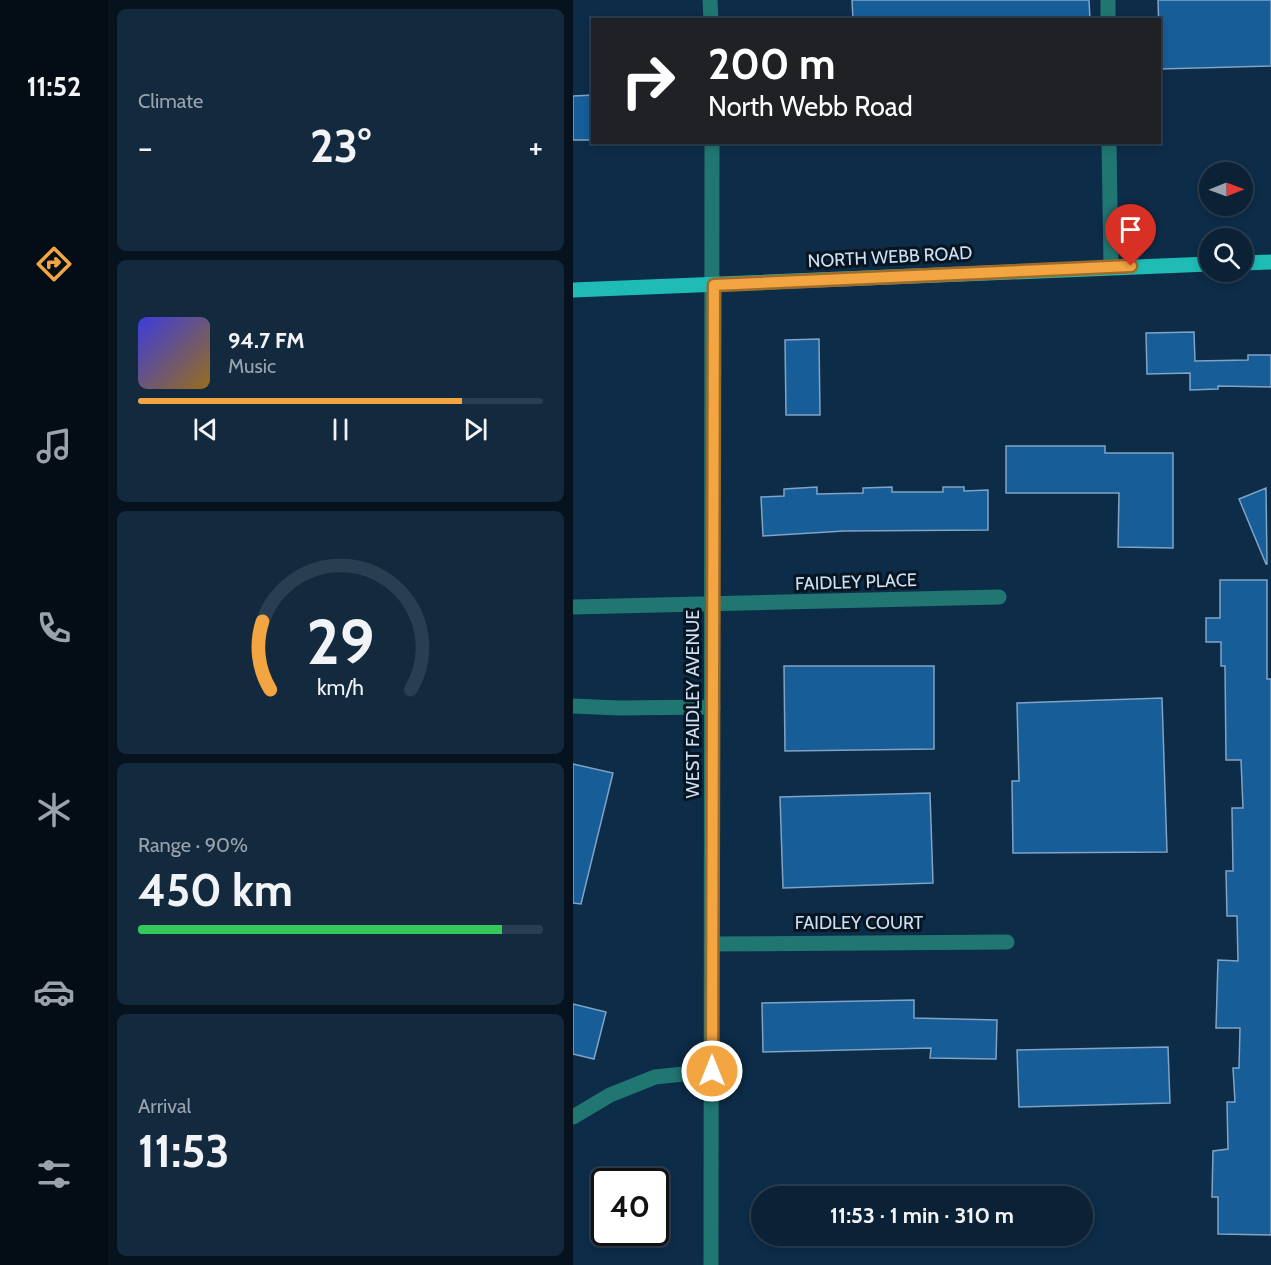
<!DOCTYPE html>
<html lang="en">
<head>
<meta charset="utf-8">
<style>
	body { margin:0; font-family:Cabin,sans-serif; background:#13293e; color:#f1f3f6; height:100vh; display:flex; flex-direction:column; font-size:22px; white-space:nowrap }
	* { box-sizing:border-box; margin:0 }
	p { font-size:20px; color:#99a3ad }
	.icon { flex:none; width:33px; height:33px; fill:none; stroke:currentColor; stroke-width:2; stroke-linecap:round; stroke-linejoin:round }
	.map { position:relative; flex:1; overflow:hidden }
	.panel { display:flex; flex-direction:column; gap:9px; padding:9px; background:#06121e; width:465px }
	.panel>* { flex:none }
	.banner { position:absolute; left:18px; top:18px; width:570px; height:126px; border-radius:0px; box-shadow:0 3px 9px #0003,0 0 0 2px #2a3e51; background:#202124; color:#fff; overflow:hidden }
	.needle { width:39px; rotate:89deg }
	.controls { position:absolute; left:626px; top:162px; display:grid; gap:12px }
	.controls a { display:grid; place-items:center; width:54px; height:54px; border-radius:50%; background:#0a2136; box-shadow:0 3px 9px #0003,0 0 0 2px #2a3e51; font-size:30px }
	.speed { position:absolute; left:18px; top:1168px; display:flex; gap:12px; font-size:30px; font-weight:700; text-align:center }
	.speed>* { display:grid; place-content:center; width:78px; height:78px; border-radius:50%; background:#0a2136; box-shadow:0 3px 9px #0003,0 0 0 2px #2a3e51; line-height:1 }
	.speed .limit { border:3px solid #111; border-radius:9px; background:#fff; color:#111 }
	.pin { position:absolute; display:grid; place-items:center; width:51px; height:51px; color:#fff; margin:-62px -26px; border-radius:50% 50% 50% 0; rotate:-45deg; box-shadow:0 0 6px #0007 }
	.pin .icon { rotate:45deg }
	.me { position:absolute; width:66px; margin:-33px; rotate:0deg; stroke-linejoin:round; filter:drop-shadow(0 0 4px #0008) }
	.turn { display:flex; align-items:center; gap:21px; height:126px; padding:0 18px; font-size:27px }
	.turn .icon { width:78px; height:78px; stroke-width:2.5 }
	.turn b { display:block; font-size:42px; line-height:51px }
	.big { font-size:45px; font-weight:700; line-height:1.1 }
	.panel .widget { flex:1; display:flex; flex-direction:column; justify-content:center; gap:9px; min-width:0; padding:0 21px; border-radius:9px; background:#13293e }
	.panel .dial { align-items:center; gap:0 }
	.dial svg { height:156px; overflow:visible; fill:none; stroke:#2a3e51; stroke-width:7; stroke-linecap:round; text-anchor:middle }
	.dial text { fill:#f1f3f6; stroke:none }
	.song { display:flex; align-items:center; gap:18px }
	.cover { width:72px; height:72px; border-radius:9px; background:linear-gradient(135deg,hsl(240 70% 55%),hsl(40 70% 35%)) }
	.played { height:6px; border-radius:3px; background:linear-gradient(90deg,#f2a541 80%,#2a3e51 80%) }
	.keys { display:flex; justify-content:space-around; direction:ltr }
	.heat { display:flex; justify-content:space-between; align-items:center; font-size:33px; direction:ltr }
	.charge { height:9px; border-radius:4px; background:linear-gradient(90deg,#34c759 90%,#2a3e51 0) }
	.trip { position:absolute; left:178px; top:1186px; width:342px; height:60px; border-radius:30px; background:#0a2136; box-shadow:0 3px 9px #0003,0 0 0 2px #2a3e51; font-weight:700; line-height:60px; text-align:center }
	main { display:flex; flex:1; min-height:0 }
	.dock { display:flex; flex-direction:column; width:108px; justify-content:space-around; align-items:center; background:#040d16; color:#99a3ad }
	.dock .icon { width:42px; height:42px }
	.dock .current { color:#f2a541 }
	.dock b { font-size:27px; color:#f1f3f6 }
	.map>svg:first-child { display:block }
	.building { fill:#175d98; stroke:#81a3c5; stroke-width:1.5 }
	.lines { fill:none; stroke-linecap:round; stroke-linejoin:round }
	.minor { stroke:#207671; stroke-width:15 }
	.major { stroke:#1ebcb4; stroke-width:15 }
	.route-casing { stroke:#9d6b2a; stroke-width:15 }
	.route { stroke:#f2a541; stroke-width:10 }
	.labels { text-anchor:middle; stroke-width:6; stroke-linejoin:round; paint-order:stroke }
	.street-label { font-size:18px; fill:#cfe0f3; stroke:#071421 }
</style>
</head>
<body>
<main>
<nav class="dock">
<b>11:52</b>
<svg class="icon current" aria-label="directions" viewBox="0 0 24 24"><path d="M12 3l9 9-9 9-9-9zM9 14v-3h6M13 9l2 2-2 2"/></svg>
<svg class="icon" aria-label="music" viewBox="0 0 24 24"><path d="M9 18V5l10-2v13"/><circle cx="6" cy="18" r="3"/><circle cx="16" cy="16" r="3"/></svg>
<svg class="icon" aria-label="phone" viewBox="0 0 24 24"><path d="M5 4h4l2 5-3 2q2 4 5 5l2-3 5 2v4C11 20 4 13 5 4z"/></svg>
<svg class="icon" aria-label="climate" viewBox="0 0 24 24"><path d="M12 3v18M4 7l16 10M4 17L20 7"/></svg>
<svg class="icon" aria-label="car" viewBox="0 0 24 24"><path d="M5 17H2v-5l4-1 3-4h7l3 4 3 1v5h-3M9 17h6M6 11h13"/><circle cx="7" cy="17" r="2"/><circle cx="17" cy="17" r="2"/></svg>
<svg class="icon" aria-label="filters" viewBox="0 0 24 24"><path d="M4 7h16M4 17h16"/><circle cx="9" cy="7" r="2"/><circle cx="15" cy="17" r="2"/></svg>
</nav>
<section class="panel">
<div class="widget"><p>Climate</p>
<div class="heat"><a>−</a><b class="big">23°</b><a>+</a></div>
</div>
<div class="widget">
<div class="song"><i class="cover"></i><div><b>94.7 FM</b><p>Music</p></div></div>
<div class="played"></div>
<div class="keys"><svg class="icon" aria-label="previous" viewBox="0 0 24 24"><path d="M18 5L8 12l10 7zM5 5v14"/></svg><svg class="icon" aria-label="pause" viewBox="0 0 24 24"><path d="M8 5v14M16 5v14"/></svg><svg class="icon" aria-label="next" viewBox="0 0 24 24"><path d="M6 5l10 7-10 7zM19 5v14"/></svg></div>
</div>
<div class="widget dial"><svg viewBox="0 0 100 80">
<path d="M14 69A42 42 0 1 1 86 69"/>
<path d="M14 69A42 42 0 0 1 10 34" stroke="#f2a541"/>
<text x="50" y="56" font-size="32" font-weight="700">29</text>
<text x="50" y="72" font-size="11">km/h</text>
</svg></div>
<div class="widget"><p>Range · 90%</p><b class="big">450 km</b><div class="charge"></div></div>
<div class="widget"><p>Arrival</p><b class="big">11:53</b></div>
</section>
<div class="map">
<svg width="698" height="1265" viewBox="0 0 698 1265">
	<rect width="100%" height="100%" fill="#0d2c48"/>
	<path class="building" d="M279,0H516L517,20H280Z
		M585,0H698V66L587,69Z
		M20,95V140H0V96Z
		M621,332L622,361L675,360V355H698V387L645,386V389L617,390V373L574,374L573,333Z
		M246,339L247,415H213L212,340Z
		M433,446H532V453H600V548L545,547L546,493H433Z
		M244,487V494L290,493V488L319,487V492H370V487H391V491L415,490V530L271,531L190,536L188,497L211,496V489Z
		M693,488L694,564H693L666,499Z
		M647,580H694V679H698V1235L645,1234V1197H639L640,1151L655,1149L654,1102H662L660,1068H666L667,1028H643L645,960L665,961L664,916H654L653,871H660L659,808H670L668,760H653L652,666H648V642H633V618H647Z
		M211,666H361V749L212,751Z
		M589,698L594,852L440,853L439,781H446L444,703Z
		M0,764L40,773L8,904L0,903Z
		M357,793L360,883L210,888L207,797Z
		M341,1000V1018L424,1020L423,1059L357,1058L358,1048L190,1052L189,1003Z
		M0,1004L33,1012L21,1059L0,1054Z
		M595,1047L597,1103L446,1107L444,1050Z"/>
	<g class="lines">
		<path class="minor" d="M137,0L138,20
			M535,0V20
			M536,142L538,266
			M0,607L426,597
			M0,706L46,708L140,707
			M139,944L434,942
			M0,1117L37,1095L82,1077L139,1071
			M138,1265L139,142"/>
		<path class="major" d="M669,263L698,262
			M0,290L636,264"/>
	</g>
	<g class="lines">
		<defs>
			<path id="route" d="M139,1071L141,285L558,266"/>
		</defs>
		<use href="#route" class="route-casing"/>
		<use href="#route" class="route"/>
	</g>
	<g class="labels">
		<g class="street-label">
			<text transform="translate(317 257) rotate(-3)" y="6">NORTH WEBB ROAD</text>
			<text transform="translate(283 582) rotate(-2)" y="6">FAIDLEY PLACE</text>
			<text transform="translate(120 704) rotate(-90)" y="6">WEST FAIDLEY AVENUE</text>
			<text x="286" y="929">FAIDLEY COURT</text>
		</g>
	</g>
</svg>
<div class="controls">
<a><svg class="needle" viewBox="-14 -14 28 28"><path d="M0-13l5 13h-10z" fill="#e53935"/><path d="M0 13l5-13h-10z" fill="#99a3ad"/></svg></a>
<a><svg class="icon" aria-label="search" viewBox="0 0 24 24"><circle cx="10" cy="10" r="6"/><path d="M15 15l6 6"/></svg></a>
</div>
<div class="speed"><div class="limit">40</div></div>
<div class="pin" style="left:558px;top:266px;background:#d93025"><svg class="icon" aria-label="arrive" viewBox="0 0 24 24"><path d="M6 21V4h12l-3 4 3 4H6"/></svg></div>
<svg class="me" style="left:139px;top:1071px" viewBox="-20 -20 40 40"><circle r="17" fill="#f2a541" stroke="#fff" stroke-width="3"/><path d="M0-11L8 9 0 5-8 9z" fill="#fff"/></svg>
<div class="trip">11:53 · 1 min · 310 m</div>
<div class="banner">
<div class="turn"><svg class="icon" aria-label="right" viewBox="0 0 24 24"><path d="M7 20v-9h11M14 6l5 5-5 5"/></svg><div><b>200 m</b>North Webb Road</div></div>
</div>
</div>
</main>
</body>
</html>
